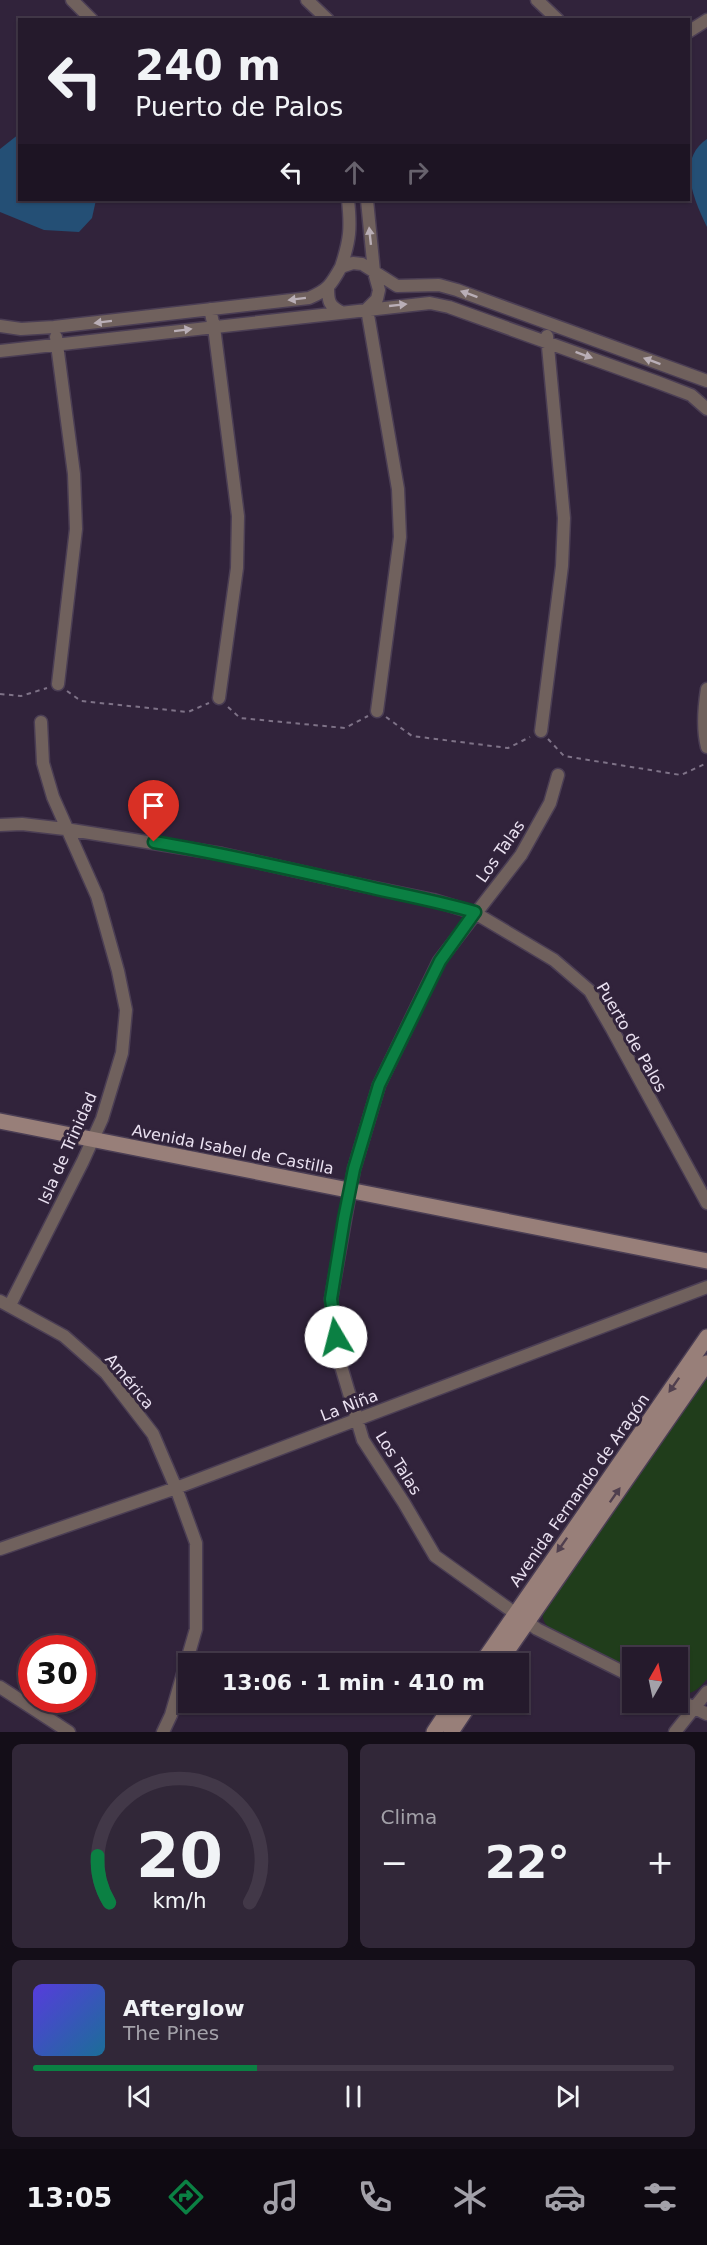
<!DOCTYPE html>
<html lang="es">
<head>
<meta charset="utf-8">
<style>
	body { margin:0; font-family:"DejaVu Sans",sans-serif; background:#312738; color:#f1f3f6; height:100vh; display:flex; flex-direction:column; font-size:22px; white-space:nowrap }
	* { box-sizing:border-box; margin:0 }
	p { font-size:20px; color:#a3a1a9 }
	.icon { flex:none; width:33px; height:33px; fill:none; stroke:currentColor; stroke-width:2; stroke-linecap:round; stroke-linejoin:round }
	.map { position:relative; height:1732px; overflow:hidden }
	.panel { display:flex; flex-direction:column; gap:12px; padding:12px; background:#140e18; flex:1 }
	.panel>* { flex:none }
	.guide { position:absolute; left:18px; top:18px; width:672px; height:183px; border-radius:0px; box-shadow:0 2px 4px #0004,0 0 0 2px #423848; background:#251a2c; color:#f1f3f6; overflow:hidden }
	.needle { width:39px; rotate:9deg }
	.tools { position:absolute; left:622px; top:1647px; display:grid; gap:12px }
	.tools a { display:grid; place-items:center; width:66px; height:66px; border-radius:0px; background:#251a2c; box-shadow:0 2px 4px #0004,0 0 0 2px #423848; font-size:30px }
	.speed { position:absolute; left:18px; top:1635px; display:flex; gap:12px; font-size:30px; font-weight:700; text-align:center }
	.speed>* { display:grid; place-content:center; width:78px; height:78px; border-radius:50%; background:#251a2c; box-shadow:0 2px 4px #0004,0 0 0 2px #423848; line-height:1 }
	.speed .limit { border:9px solid #d22; background:#fff; color:#111 }
	.pin { position:absolute; display:grid; place-items:center; width:51px; height:51px; color:#fff; margin:-62px -26px; border-radius:50% 50% 50% 0; rotate:-45deg; box-shadow:0 0 6px #0007 }
	.pin .icon { rotate:45deg }
	.me { position:absolute; width:66px; margin:-33px; rotate:352deg; stroke-linejoin:round; filter:drop-shadow(0 0 4px #0008) }
	.turn { display:flex; align-items:center; gap:21px; height:126px; padding:0 18px; font-size:27px }
	.turn .icon { width:78px; height:78px; stroke-width:2.5 }
	.turn b { display:block; font-size:42px; line-height:51px }
	.lanes { display:flex; align-items:center; height:57px; padding:0 18px; background:#0003; justify-content:center; gap:30px; direction:ltr }
	.lanes .off { opacity:.35 }
	.big { font-size:45px; font-weight:600; line-height:1.1 }
	.panel .card { flex:1; display:flex; flex-direction:column; justify-content:center; gap:9px; min-width:0; padding:0 21px; border-radius:9px; background:#312738 }
	.panel .dial { align-items:center; gap:0 }
	.dial svg { height:156px; overflow:visible; fill:none; stroke:#423848; stroke-width:7; stroke-linecap:round; text-anchor:middle }
	.dial text { fill:#f1f3f6; stroke:none }
	.song { display:flex; align-items:center; gap:18px }
	.cover { width:72px; height:72px; border-radius:9px; background:linear-gradient(135deg,hsl(250 70% 55%),hsl(200 70% 35%)) }
	.played { height:6px; border-radius:3px; background:linear-gradient(90deg,#0b8043 35%,#423848 35%) }
	.keys { display:flex; justify-content:space-around; direction:ltr }
	.heat { display:flex; justify-content:space-between; align-items:center; font-size:33px; direction:ltr }
	.panel .tiles { flex:1; display:grid; gap:12px; grid-template-columns:1fr 1fr }
	.card:last-child { grid-column:span 2 }
	.trip { position:absolute; left:178px; top:1653px; width:351px; height:60px; border-radius:0px; background:#251a2c; box-shadow:0 2px 4px #0004,0 0 0 2px #423848; font-weight:600; line-height:60px; text-align:center }
	.menu { display:flex; height:96px; justify-content:space-around; align-items:center; background:#0f0a12; color:#a3a1a9 }
	.menu .icon { width:42px; height:42px }
	.menu .current { color:#0b8043 }
	.menu b { font-size:27px; color:#f1f3f6 }
	.map>svg:first-child { display:block }
	.green { fill:#203d1b }
	.water { fill:#244f75 }
	.lines { fill:none; stroke-linecap:round; stroke-linejoin:round }
	.street-casing { stroke:#4b3e54; stroke-width:15 }
	.secondary-casing { stroke:#4b3e54; stroke-width:18 }
	.path { stroke:#7e7287; stroke-width:2; stroke-dasharray:4.5 4.5; stroke-linecap:butt }
	.street { stroke:#70615d; stroke-width:12 }
	.secondary { stroke:#987f79; stroke-width:15 }
	.oneway { fill:#b9aeb6 }
	.oneway2 { fill:#503f4e }
	.route-casing { stroke:#07532c; stroke-width:15 }
	.route { stroke:#0b8043; stroke-width:10 }
	.labels { text-anchor:middle; stroke-width:6; stroke-linejoin:round; paint-order:stroke }
	.street-label { font-size:16px; fill:#eae1f1; stroke:#31233b }
</style>
</head>
<body>
<div class="map">
<svg width="707" height="1732" viewBox="0 0 707 1732">
	<rect width="100%" height="100%" fill="#31233b"/>
	<path class="green" d="M707,1372V1679C698,1690 693,1694 679,1694L678,1658H633V1671L551,1629C543,1623 542,1618 543,1609Z"/>
	<path class="water" d="M19,134L20,200H96L92,218L79,232L44,230L0,212V149Z
		M707,139V227C694,200 676,160 707,139Z"/>
	<g class="lines">
		<defs>
			<path id="street" d="M72,0L92,20
				M307,0L328,20
				M537,0L558,20
				M688,32L707,20
				M367,200L374,272L379,290L377,299L367,309L398,489L400,537L377,711
				M341,267C350,240 351,228 348,200
				M328,288C328,301 329,306 341,312
				M210,309L214,327L238,516L237,568L219,698
				M0,326L21,329L54,327L309,298C328,290 331,285 341,267L353,263L362,264L397,286L439,285L457,290L707,381
				M56,337L74,474L76,529L58,684
				M0,351L430,303L449,307L657,382L691,395L707,409
				M707,689C704,708 702,728 707,747
				M541,731L562,566L564,518L547,336
				M558,775L550,803L521,855L439,961L379,1085L354,1169L331,1299L338,1356L363,1440L404,1503L435,1556L537,1629L633,1677
				M0,825L22,824L65,829L222,854L355,884L433,900L475,913L554,960L590,991L612,1029L707,1203
				M0,1301L64,1336L106,1373L153,1434L176,1488L196,1543V1629L171,1715L163,1732
				M10,1305L83,1161L102,1119L122,1053L126,1010L118,971L97,896L53,797L43,763L41,722
				M0,1549L176,1488L707,1287
				M0,1687L69,1732
				M678,1700L707,1714
				M675,1732L707,1692"/>
			<path id="secondary" d="M0,1121L707,1261
				M481,1664L707,1337
				M498,1664L707,1363
				M434,1732L454,1702
				M451,1732L471,1702"/>
		</defs>
		<use href="#street" class="street-casing"/>
		<use href="#secondary" class="secondary-casing"/>
		<path class="path" d="M67,691L81,701L188,712L209,703
			M0,694L21,696L47,688
			M228,707L240,718L345,728L368,716
			M386,717L412,736L508,748L530,737
			M548,739L564,756L681,775L707,763"/>
		<use href="#street" class="street"/>
		<use href="#secondary" class="secondary"/>
	</g>
	<defs><path id="oneway-solid" d="M-6-.8H1V-3.2L6.5 0L1 3.2V.8H-6Z" transform="scale(1.5)"/></defs>
	<g class="oneway">
		<use href="#oneway-solid" transform="translate(370 236) rotate(-96)"/>
		<use href="#oneway-solid" transform="translate(469 294) rotate(-160)"/>
		<use href="#oneway-solid" transform="translate(297 299) rotate(173)"/>
		<use href="#oneway-solid" transform="translate(398 305) rotate(-6)"/>
		<use href="#oneway-solid" transform="translate(103 322) rotate(173)"/>
		<use href="#oneway-solid" transform="translate(183 330) rotate(-7)"/>
		<use href="#oneway-solid" transform="translate(584 355) rotate(20)"/>
		<use href="#oneway-solid" transform="translate(652 361) rotate(-160)"/>
	</g>
	<g class="oneway2">
		<use href="#oneway-solid" transform="translate(674 1385) rotate(125)"/>
		<use href="#oneway-solid" transform="translate(615 1495) rotate(-55)"/>
		<use href="#oneway-solid" transform="translate(562 1545) rotate(125)"/>
	</g>
	<g class="lines">
		<defs>
			<path id="route" d="M154,842C220,853 285,868 351,883C392,893 434,900 475,912L440,961L379,1085L354,1169L344,1219L331,1299L336,1337"/>
		</defs>
		<use href="#route" class="route-casing"/>
		<use href="#route" class="route"/>
	</g>
	<g class="labels">
		<g class="street-label">
			<text transform="translate(500 851) rotate(-55)" y="6">Los Talas</text>
			<text transform="translate(632 1037) rotate(60)" y="6">Puerto de Palos</text>
			<text transform="translate(67 1148) rotate(-66)" y="6">Isla de Trinidad</text>
			<text transform="translate(233 1149) rotate(11)" y="6">Avenida Isabel de Castilla</text>
			<text transform="translate(130 1381) rotate(50)" y="6">América</text>
			<text transform="translate(349 1405) rotate(-21)" y="6">La Niña</text>
			<text transform="translate(399 1463) rotate(58)" y="6">Los Talas</text>
			<text transform="translate(579 1490) rotate(-55)" y="6">Avenida Fernando de Aragón</text>
		</g>
	</g>
</svg>
<div class="tools">
<a><svg class="needle" viewBox="-14 -14 28 28"><path d="M0-13l5 13h-10z" fill="#e53935"/><path d="M0 13l5-13h-10z" fill="#a3a1a9"/></svg></a>
</div>
<div class="speed"><div class="limit">30</div></div>
<div class="pin" style="left:154px;top:842px;background:#d93025"><svg class="icon" aria-label="arrive" viewBox="0 0 24 24"><path d="M6 21V4h12l-3 4 3 4H6"/></svg></div>
<svg class="me" style="left:336px;top:1337px" viewBox="-20 -20 40 40"><circle r="19" fill="#fff"/><path d="M0-13L10 11 0 6-10 11z" fill="#0b8043"/></svg>
<div class="trip">13:06 · 1 min · 410 m</div>
<div class="guide">
<div class="turn"><svg class="icon" aria-label="left" viewBox="0 0 24 24"><path d="M17 20v-9H6M10 6l-5 5 5 5"/></svg><div><b>240 m</b>Puerto de Palos</div></div>
<div class="lanes"><svg class="icon" aria-label="left" viewBox="0 0 24 24"><path d="M17 20v-9H6M10 6l-5 5 5 5"/></svg><svg class="icon off" aria-label="ahead" viewBox="0 0 24 24"><path d="M12 20V5M6 11l6-6 6 6"/></svg><svg class="icon off" aria-label="right" viewBox="0 0 24 24"><path d="M7 20v-9h11M14 6l5 5-5 5"/></svg></div>
</div>
</div>
<section class="panel">
<div class="tiles">
<div class="card dial"><svg viewBox="0 0 100 80">
<path d="M14 69A42 42 0 1 1 86 69"/>
<path d="M14 69A42 42 0 0 1 8 45" stroke="#0b8043"/>
<text x="50" y="56" font-size="32" font-weight="700">20</text>
<text x="50" y="72" font-size="11">km/h</text>
</svg></div>
<div class="card"><p>Clima</p>
<div class="heat"><a>−</a><b class="big">22°</b><a>+</a></div>
</div>
<div class="card">
<div class="song"><i class="cover"></i><div><b>Afterglow</b><p>The Pines</p></div></div>
<div class="played"></div>
<div class="keys"><svg class="icon" aria-label="previous" viewBox="0 0 24 24"><path d="M18 5L8 12l10 7zM5 5v14"/></svg><svg class="icon" aria-label="pause" viewBox="0 0 24 24"><path d="M8 5v14M16 5v14"/></svg><svg class="icon" aria-label="next" viewBox="0 0 24 24"><path d="M6 5l10 7-10 7zM19 5v14"/></svg></div>
</div>
</div>
</section>
<nav class="menu">
<b>13:05</b>
<svg class="icon current" aria-label="directions" viewBox="0 0 24 24"><path d="M12 3l9 9-9 9-9-9zM9 14v-3h6M13 9l2 2-2 2"/></svg>
<svg class="icon" aria-label="music" viewBox="0 0 24 24"><path d="M9 18V5l10-2v13"/><circle cx="6" cy="18" r="3"/><circle cx="16" cy="16" r="3"/></svg>
<svg class="icon" aria-label="phone" viewBox="0 0 24 24"><path d="M5 4h4l2 5-3 2q2 4 5 5l2-3 5 2v4C11 20 4 13 5 4z"/></svg>
<svg class="icon" aria-label="climate" viewBox="0 0 24 24"><path d="M12 3v18M4 7l16 10M4 17L20 7"/></svg>
<svg class="icon" aria-label="car" viewBox="0 0 24 24"><path d="M5 17H2v-5l4-1 3-4h7l3 4 3 1v5h-3M9 17h6M6 11h13"/><circle cx="7" cy="17" r="2"/><circle cx="17" cy="17" r="2"/></svg>
<svg class="icon" aria-label="filters" viewBox="0 0 24 24"><path d="M4 7h16M4 17h16"/><circle cx="9" cy="7" r="2"/><circle cx="15" cy="17" r="2"/></svg>
</nav>
</body>
</html>
